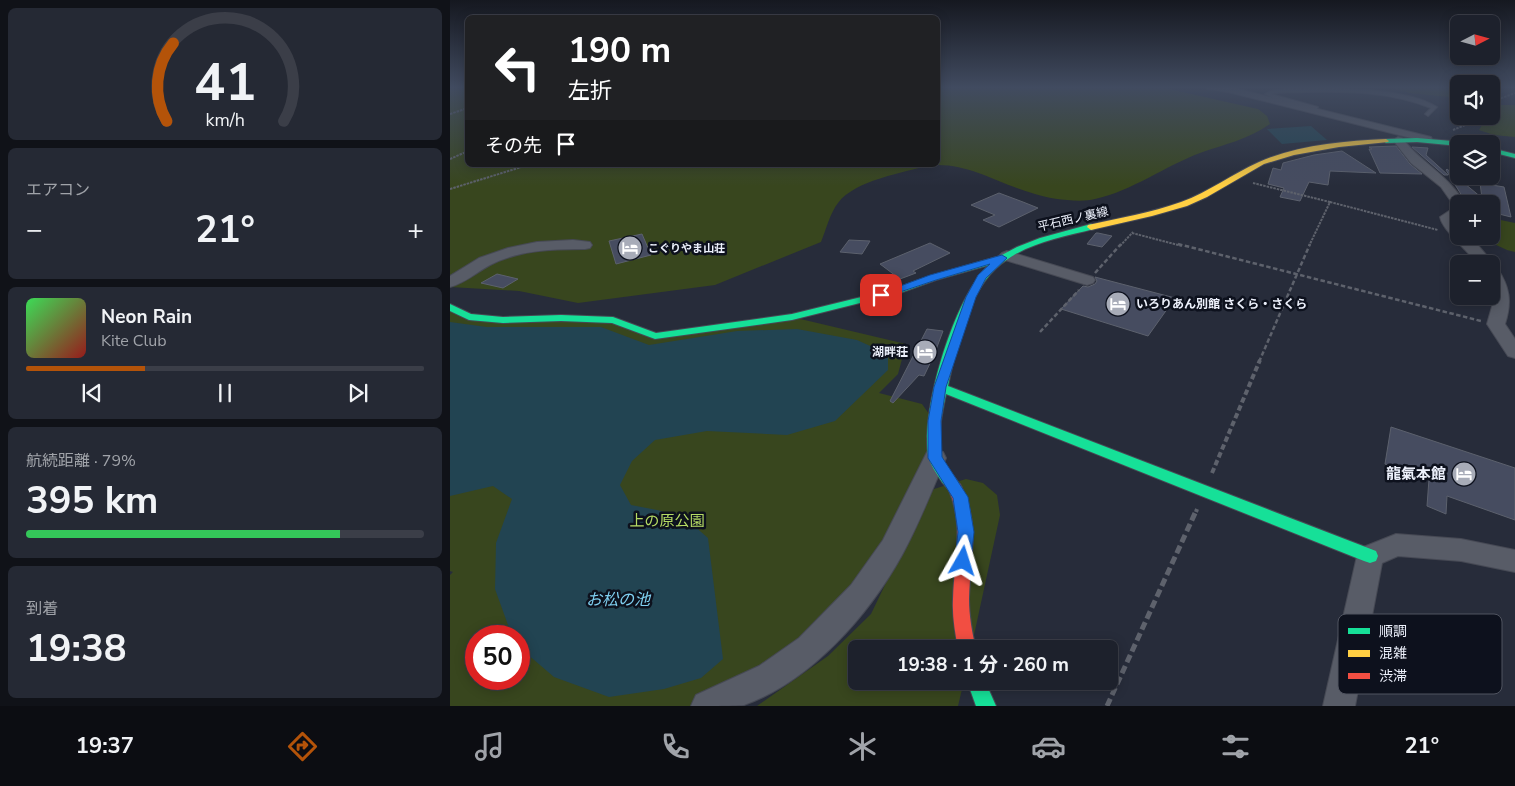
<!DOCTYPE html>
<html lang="ja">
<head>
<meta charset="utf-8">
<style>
	body { margin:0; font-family:"Nunito Sans","Noto Sans JP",sans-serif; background:#252934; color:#f1f3f6; height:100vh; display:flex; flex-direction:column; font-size:19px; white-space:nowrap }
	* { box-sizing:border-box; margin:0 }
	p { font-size:16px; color:#a0a3a9 }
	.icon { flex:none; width:28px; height:28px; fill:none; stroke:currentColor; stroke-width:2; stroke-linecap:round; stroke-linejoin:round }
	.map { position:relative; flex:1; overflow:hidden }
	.drawer { display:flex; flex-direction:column; gap:8px; padding:8px; background:#101218; width:450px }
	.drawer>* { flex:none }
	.top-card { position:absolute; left:15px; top:15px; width:475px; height:152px; border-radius:8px; box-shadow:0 2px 12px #0003,0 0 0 1px #3b3e48; background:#202124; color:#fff; overflow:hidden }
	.needle { width:32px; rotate:84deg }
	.controls { position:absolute; left:1000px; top:15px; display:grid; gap:10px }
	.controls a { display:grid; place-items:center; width:50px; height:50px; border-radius:8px; background:#1d212c; box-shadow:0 2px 12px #0003,0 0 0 1px #3b3e48; font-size:25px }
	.speed { position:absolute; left:15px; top:625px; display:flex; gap:10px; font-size:25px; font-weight:700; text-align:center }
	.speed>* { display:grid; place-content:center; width:65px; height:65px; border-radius:50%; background:#1d212c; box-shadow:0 2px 12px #0003,0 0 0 1px #3b3e48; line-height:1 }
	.speed .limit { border:8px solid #d22; background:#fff; color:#111 }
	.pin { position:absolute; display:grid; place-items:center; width:42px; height:42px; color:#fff; margin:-21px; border-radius:10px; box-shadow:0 2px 8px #0006 }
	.me { position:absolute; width:55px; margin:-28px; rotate:6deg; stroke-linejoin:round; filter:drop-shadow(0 0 4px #0008) }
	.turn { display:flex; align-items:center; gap:18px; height:105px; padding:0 20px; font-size:22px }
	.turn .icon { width:65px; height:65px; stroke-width:2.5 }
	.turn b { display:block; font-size:35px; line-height:42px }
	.then { display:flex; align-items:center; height:48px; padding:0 20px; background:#0003; gap:10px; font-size:19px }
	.big { font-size:38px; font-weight:700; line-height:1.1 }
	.drawer .widget { flex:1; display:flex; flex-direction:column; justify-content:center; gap:8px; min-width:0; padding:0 18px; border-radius:8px; background:#252934 }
	.drawer .dial { align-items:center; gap:0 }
	.dial svg { height:130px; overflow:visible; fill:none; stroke:#3b3e48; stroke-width:7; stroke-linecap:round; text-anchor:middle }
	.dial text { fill:#f1f3f6; stroke:none }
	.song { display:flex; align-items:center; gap:15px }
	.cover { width:60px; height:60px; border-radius:8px; background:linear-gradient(135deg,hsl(130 70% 55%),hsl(0 70% 35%)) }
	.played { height:5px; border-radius:2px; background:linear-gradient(90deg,#b45309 30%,#3b3e48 30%) }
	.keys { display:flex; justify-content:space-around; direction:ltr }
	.heat { display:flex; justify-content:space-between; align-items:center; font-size:28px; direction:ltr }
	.charge { height:8px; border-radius:4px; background:linear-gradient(90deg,#34c759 79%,#3b3e48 0) }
	.trip { position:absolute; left:398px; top:640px; width:270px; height:50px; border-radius:8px; background:#1d212c; box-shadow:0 2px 12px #0003,0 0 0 1px #3b3e48; font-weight:700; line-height:50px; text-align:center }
	.tab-bar { display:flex; height:80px; justify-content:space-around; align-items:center; background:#0c0d12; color:#a0a3a9 }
	.tab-bar .icon { width:35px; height:35px }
	.tab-bar .selected { color:#b45309 }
	.tab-bar b { font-size:22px; color:#f1f3f6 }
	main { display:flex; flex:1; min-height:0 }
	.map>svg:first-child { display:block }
	.green { fill:#38461e; fill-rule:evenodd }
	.water { fill:#224452 }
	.building { fill:#464c60; stroke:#5c616d }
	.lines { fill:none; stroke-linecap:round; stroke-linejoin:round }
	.lane-casing { stroke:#464954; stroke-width:2 }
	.street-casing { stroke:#464954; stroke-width:2 }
	.fast-casing { stroke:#464954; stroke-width:2 }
	.slow-casing { stroke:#464954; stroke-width:2 }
	.jam-casing { stroke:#464954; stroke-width:2 }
	.path-far3 { stroke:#5e626c; stroke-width:2; stroke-dasharray:2.5 1; stroke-linecap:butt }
	.path-far2 { stroke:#5e626c; stroke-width:2.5; stroke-dasharray:4.5 2.5; stroke-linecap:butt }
	.path-far1 { stroke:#5e626c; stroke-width:4; stroke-dasharray:5.5 3; stroke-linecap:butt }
	.path { stroke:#5e626c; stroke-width:5; stroke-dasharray:8 4; stroke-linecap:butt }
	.lane { fill:#585c67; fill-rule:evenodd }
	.street { fill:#585c67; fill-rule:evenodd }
	.fast { fill:#16e098; fill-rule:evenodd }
	.slow { fill:#ffcf43; fill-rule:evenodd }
	.jam { fill:#f24e42; fill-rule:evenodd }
	.route { fill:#1a73e8; stroke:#114b97 }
	.labels { text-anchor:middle; stroke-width:5; stroke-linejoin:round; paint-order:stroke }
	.far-poi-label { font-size:11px; font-weight:bold; fill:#edf1fc; stroke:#0d111d; text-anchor:start }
	.street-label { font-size:12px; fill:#edf1fc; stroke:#0d111d }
	.poi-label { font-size:12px; font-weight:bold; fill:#edf1fc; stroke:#0d111d; text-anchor:start }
	.near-poi-label { font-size:15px; font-weight:bold; fill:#edf1fc; stroke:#0d111d; text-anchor:end }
	.near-park-label { font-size:15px; fill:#b6db64; stroke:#0d111d }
	.near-water-label { font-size:16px; font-style:italic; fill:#7fcff0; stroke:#0d111d }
	.key { fill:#0d111d; stroke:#505460; stroke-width:1 }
	.key-label { font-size:14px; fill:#edf1fc }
</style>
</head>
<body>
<main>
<section class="drawer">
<div class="widget dial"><svg viewBox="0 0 100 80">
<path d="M14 69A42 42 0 1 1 86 69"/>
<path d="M14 69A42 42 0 0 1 18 21" stroke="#b45309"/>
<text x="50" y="56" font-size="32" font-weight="700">41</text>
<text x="50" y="72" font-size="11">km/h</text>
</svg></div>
<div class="widget"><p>エアコン</p>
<div class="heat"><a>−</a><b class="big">21°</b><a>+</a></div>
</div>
<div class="widget">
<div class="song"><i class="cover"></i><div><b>Neon Rain</b><p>Kite Club</p></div></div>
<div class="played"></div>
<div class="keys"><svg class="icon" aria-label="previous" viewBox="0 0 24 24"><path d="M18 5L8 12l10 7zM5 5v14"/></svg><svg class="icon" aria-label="pause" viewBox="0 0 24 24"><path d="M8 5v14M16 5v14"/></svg><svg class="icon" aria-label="next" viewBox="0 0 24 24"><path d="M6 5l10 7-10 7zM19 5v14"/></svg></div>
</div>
<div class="widget"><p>航続距離 · 79%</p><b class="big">395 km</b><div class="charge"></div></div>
<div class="widget"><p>到着</p><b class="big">19:38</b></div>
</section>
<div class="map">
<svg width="1065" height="706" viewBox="0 0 1065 706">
	<rect width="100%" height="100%" fill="#272c3a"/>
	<path class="green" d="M0,87H17L18,165H480C453,173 405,180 388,203C380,213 376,230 371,242L265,285L128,303L69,291L0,287Z
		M488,87H710L808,109L817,116L820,124C797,140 775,144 750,153C715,166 682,191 645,199C630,203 600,199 585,194C552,185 522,165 488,165Z
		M940,87H1009V98L960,93Z
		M1049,105H1065V137L1044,135L1029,130L1034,122L1045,121Z
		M1041,218L1065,223V252L1057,250L1027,236H1041Z
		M0,307L19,317L163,320L205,336L342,317L456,344L448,374L429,393L472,404L484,421L485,458L442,548L320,677L257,706H0V575L3,572L0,571ZM26,636H69V679H26Z
		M516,479L533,483L547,495L550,515L521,649H406V681H514L508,706H307L378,656L421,614L473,506L484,489Z"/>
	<path class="water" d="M861,126L877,140L832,144L817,129Z
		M0,322L37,327H151L199,345L287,331L347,329L407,340L438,354V370L385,421L337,435L257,431L205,440L182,461L170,485L181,505L207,510L235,518L258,538L273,659L251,678L214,689L159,697L104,677L69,647V636H62L45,589L46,543L62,499L43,486L0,496Z"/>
	<path class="building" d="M946,146L960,164L972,174L930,173L919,149H922L919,147Z
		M962,147L978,148L976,155L998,175H994Z
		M892,151L926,173L880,171L878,185L859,182L850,201L830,197L834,188L818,184L823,168L831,170L833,163L864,155Z
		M997,169L1032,198L1030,183L1054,187L1061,217L1041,212V204H1017L996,170Z
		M549,193L573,202L588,208L549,227L533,220L545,215L521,205Z
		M646,233H648L662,236L652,247L637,244Z
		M192,234L201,255L166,264L159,241Z
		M399,240L420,241L412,254L390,252Z
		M480,243L500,253L463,271L466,273L450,279L430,264Z
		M47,274L68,279L53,288L31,283Z
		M645,277L725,298L698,336L611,309L633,286L638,287L645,284L647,281Z
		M477,329L493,331L484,355L474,376L469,375L443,403L440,401Z
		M941,427L1065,468V520L997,496L996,514L977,506L979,479L935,464Z"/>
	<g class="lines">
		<defs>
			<path id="lane" d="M834,89C875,89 951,85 987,107L978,116L975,114L981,108C940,92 898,91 856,92C844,93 832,91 821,94L868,107L866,110L827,100L815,94L821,91Z"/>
			<path id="street" d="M757,87H780L981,137L982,139L977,142L778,92L758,89Z
				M948,137L952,138C971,163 1000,176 1015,204H1009V216L1004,219L1009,226V236H1020L1044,264L1042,267L1047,268C1060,287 1062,302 1055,324L1065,339V358L1058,356L1037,324L1043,303L1041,264H1028C1018,251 993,231 990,217L1005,207L991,187L961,163L943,140Z
				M123,240L140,242L142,245L140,248L135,249C103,249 69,250 40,265C27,272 15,283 0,287V276L29,258L58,248L87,242Z
				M557,251L643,277L645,280L643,283L637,285L552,259L549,256L552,253Z
				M485,450L493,452L496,458C482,490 469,524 452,555C419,615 360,682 294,705C282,706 255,706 241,706L246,695L309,666L349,638L401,585L433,540L477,452Z
				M946,534L1011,539L1065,550V572L1011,561L948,556L932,563L905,706H873L907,556L911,548Z"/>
			<path id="fast" d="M967,138L1014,142L1017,144H1009V146L967,142L936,143L933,141L936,139Z
				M1041,148L1065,154V158L1041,152Z
				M641,224L644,225V229C612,237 577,243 551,264C518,290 506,347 498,386L926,551L928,556L926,561L920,563L914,561L496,394C492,414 485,442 494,462C498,471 507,479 512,488L510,492C501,495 498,489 492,482C487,474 480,465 478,455C471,409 504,297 539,265L486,280L450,293L342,320L205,339L162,323L111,321L53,323L19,320L0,311V304L21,314L53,317L111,315L163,317L206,333L342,314L444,289L480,276L550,256L567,247L590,238Z
				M517,681H535L546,706H526Z"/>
			<path id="slow" d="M936,139L939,141L938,142L889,147L844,155L814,164L757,197L737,206L702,216L641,230L637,227L638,225C669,218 701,213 731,202C759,192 782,174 809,162C848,145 893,141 936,139Z"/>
			<path id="jam" d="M505,483L510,484L512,488C530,524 520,560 519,599C519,616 522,632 526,649H508C505,632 502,616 503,599C504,560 515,525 498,488L500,484Z"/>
		</defs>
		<use href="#lane" class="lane-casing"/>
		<use href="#street" class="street-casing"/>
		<use href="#fast" class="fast-casing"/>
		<use href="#slow" class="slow-casing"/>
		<use href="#jam" class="jam-casing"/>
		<path class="path-far3" d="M1041,102L1065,93
			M0,114L18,108
			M1003,130L1037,116
			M0,159L18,151
			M803,183L880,202L859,246
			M0,189L78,165
			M880,202L988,230
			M682,233L732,246
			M670,246L683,232"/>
		<path class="path-far2" d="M728,244L1031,321
			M645,273L671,244
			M590,332L629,290
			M809,362L860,244"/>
		<path class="path-far1" d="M762,473L810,360
			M746,512L747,509"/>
		<path class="path" d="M657,706L746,511"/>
		<use href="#lane" class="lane"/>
		<use href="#street" class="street"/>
		<use href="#fast" class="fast"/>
		<use href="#slow" class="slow"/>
		<use href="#jam" class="jam"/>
	</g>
	<linearGradient id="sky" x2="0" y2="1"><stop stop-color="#151820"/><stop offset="0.47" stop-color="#414b60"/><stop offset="1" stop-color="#414b60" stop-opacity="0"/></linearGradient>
	<rect width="1065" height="186" fill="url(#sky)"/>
	<path class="route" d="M552,255L557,258L536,278L526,297L496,387L491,421L492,457L518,497L524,532L521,561L519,566L513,568L508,566L505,561L508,532L503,498L478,458V421L484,387L516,297L528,275L540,264L486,280L435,297H428L426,295L480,275Z"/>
	<defs>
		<symbol id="hotel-disc" viewBox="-11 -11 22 22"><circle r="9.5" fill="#a8acb8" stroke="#0d111d"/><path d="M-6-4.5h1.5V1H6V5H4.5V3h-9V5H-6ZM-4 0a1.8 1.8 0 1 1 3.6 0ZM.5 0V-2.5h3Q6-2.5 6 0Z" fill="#fff"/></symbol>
	</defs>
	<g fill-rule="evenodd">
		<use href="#hotel-disc" x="166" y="234" width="28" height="28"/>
		<use href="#hotel-disc" x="654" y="290" width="28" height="28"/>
		<use href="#hotel-disc" x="461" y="338" width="28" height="28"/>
		<use href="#hotel-disc" x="1000" y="460" width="28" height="28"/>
	</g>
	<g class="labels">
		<g class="far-poi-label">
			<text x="198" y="252">こぐりやま山荘</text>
		</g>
		<g class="street-label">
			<text transform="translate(623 219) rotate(-13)" y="4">平石西ノ裏線</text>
		</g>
		<g class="poi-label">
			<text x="686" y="308">いろりあん別館 さくら・さくら</text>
			<text x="458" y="356" text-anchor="end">湖畔荘</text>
		</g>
		<g class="near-poi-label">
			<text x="996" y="479">龍氣本館</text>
		</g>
		<g class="near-park-label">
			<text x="217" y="526">上の原公園</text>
		</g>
		<g class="near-water-label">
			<text x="168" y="605">お松の池</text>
		</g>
	</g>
	<rect x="888" y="614" width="164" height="80" rx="8" class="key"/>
	<rect x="898" y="628" width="22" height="6" fill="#16e098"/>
	<rect x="898" y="650" width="22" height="7" fill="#ffcf43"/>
	<rect x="898" y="673" width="22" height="6" fill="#f24e42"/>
	<g class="key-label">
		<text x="929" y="636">順調</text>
		<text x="929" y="658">混雑</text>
		<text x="929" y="681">渋滞</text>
	</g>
</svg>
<div class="controls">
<a><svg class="needle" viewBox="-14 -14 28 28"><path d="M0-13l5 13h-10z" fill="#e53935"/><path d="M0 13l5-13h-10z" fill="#a0a3a9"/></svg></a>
<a><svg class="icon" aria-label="sound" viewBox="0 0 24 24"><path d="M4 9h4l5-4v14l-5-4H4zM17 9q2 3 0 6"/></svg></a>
<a><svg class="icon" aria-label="layers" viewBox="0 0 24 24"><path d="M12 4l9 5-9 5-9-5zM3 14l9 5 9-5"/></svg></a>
<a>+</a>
<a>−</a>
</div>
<div class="speed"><div class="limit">50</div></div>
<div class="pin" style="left:431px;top:295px;background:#d93025"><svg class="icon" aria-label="arrive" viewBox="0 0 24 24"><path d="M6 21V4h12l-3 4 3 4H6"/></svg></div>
<svg class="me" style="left:513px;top:561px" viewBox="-20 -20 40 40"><path d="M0-17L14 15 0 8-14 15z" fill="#1a73e8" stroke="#fff" stroke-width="4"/></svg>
<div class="trip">19:38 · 1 分 · 260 m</div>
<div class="top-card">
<div class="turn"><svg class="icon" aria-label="left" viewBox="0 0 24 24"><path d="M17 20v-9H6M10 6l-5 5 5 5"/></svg><div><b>190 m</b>左折</div></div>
<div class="then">その先<svg class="icon" aria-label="arrive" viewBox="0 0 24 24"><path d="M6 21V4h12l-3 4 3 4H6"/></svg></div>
</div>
</div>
</main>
<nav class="tab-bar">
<b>19:37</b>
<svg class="icon selected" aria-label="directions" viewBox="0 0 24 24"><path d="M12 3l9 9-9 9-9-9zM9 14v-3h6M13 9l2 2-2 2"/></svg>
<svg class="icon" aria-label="music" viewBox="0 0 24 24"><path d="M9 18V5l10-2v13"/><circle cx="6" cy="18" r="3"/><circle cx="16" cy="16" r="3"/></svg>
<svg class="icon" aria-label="phone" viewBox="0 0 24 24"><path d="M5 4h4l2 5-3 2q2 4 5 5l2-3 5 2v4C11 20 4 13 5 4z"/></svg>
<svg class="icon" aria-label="climate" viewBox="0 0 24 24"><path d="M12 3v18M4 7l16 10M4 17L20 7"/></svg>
<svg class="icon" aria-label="car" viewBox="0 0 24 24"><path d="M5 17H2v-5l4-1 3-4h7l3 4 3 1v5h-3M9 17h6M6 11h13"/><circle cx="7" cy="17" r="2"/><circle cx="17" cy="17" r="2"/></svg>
<svg class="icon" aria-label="filters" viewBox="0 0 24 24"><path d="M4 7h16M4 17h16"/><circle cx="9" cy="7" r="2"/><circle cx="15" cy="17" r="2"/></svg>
<b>21°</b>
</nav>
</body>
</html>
